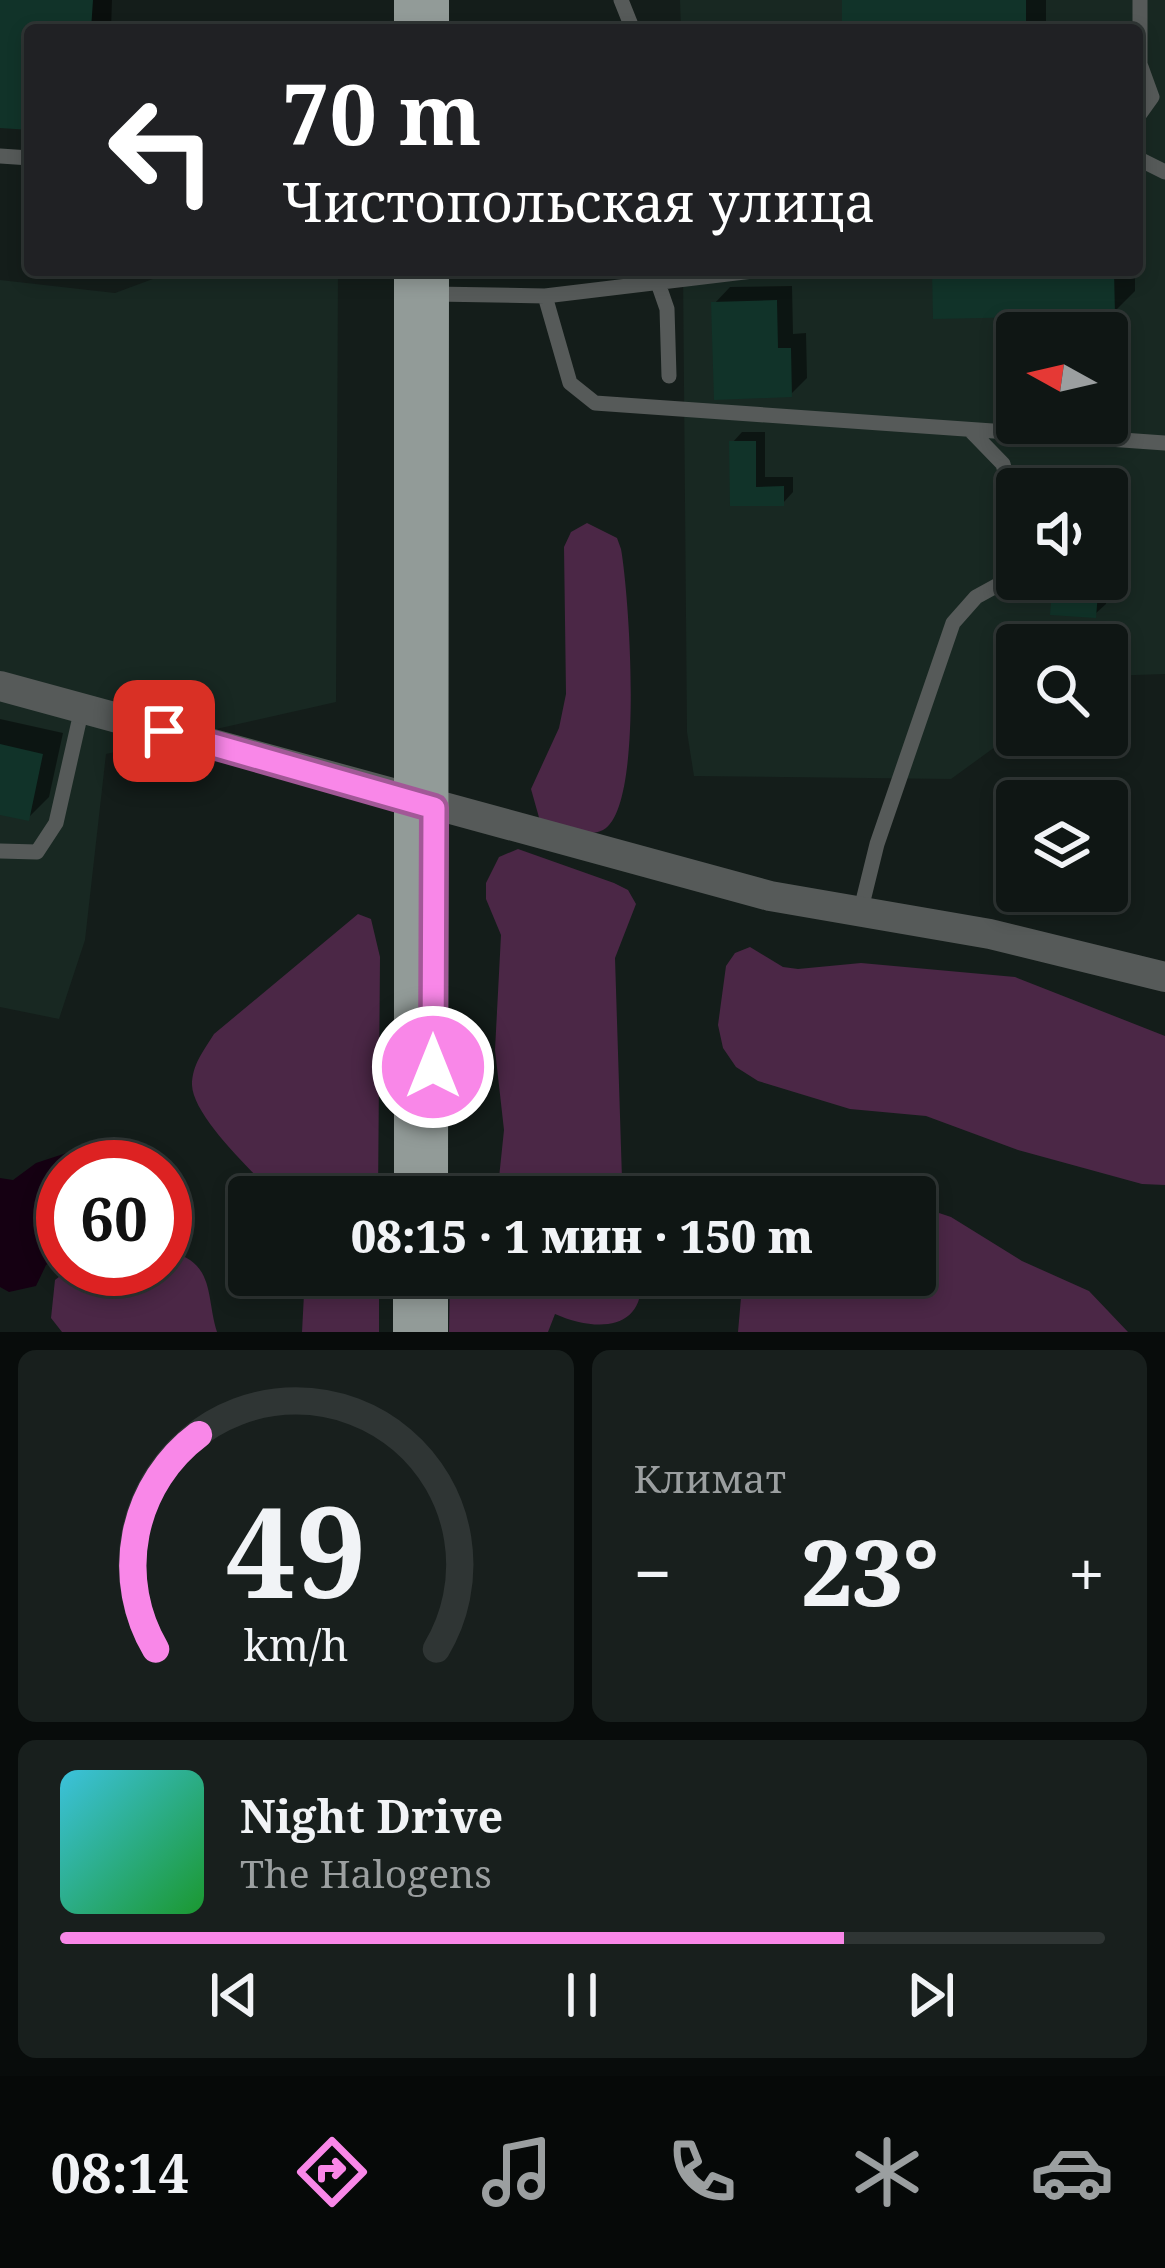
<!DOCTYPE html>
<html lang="ru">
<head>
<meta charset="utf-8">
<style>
	body { margin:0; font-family:"Noto Serif",serif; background:#181f1d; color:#f1f3f6; height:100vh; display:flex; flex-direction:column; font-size:45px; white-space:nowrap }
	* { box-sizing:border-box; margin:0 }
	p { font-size:39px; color:#9b9fa0 }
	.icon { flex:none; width:66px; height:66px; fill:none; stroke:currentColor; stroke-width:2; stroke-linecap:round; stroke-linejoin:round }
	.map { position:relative; height:1332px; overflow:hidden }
	.drawer { display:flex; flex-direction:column; gap:18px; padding:18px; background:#080c0b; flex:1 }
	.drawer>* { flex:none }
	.hud { position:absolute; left:24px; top:24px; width:1119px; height:252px; border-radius:12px; box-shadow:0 6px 18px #0003,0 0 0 3px #2f3534; background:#202124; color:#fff; overflow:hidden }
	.needle { width:78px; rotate:278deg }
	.fabs { position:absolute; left:996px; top:312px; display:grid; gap:24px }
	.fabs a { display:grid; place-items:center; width:132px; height:132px; border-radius:12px; background:#0f1614; box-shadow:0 6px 18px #0003,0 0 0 3px #2f3534; font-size:60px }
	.speed { position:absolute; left:36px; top:1140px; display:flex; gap:24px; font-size:60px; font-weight:700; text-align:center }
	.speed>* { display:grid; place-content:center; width:156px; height:156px; border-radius:50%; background:#0f1614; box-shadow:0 6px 18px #0003,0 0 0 3px #2f3534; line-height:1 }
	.speed .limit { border:18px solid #d22; background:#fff; color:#111 }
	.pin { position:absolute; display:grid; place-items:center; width:102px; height:102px; color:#fff; margin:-51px; border-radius:24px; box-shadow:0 6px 18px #0006 }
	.me { position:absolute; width:132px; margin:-66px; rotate:0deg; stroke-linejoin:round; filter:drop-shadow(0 0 9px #0008) }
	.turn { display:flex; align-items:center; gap:42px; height:252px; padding:0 60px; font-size:54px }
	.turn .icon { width:156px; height:156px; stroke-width:2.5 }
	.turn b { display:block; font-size:84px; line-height:102px }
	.big { font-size:90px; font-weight:800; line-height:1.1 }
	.drawer .tile { flex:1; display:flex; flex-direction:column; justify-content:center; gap:18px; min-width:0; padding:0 42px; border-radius:18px; background:#181f1d }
	.drawer .dial { align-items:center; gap:0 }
	.dial svg { height:312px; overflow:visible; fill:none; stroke:#2f3534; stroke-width:7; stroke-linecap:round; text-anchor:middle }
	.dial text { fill:#f1f3f6; stroke:none }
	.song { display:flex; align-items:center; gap:36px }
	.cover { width:144px; height:144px; border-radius:18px; background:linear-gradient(135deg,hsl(190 70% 55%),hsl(130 70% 35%)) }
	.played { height:12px; border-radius:6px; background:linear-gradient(90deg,#f987e8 75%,#2f3534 75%) }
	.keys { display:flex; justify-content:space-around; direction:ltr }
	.heat { display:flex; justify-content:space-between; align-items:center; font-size:66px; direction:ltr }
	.drawer .tiles { flex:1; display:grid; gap:18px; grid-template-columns:1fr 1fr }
	.tile:last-child { grid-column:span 2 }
	.trip { position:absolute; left:228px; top:1176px; width:708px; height:120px; border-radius:12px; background:#0f1614; box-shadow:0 6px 18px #0003,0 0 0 3px #2f3534; font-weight:800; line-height:120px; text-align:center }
	.menu { display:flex; height:192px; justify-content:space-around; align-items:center; background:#060908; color:#9b9fa0 }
	.menu .icon { width:84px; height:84px }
	.menu .selected { color:#f987e8 }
	.menu b { font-size:54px; color:#f1f3f6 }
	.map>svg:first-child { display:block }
	.built { fill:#182822; fill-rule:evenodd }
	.green { fill:#4b2746 }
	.water { fill:#150012 }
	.shadow { fill:#0007 }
	.building { fill:#113329 }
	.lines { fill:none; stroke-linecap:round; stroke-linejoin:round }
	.service { stroke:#565a59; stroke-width:15 }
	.minor { stroke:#565a59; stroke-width:30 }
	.primary { stroke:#929b98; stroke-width:30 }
	.route-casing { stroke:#a25897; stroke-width:30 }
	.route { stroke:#f987e8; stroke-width:21 }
</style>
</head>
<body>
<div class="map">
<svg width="1165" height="1332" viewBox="0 0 1165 1332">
	<rect width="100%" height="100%" fill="#141d1a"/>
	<path class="built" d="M680,0H1165V674L1107,676V645H1017V731L951,779L694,776L687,732L683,270H1137V30H681ZM1017,333H1107V423H1017ZM1017,489H1107V579H1017Z
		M177,270H338L336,702L106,754L85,940L59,1019L0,1007V280L115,293Z"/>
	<path class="green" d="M587,523L617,538L621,549C629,593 645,808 603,830C587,839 558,825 540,821L531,789L559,728L566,694L564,547L571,532Z
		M518,849L614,883L628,890L636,904L615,958L622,1179L628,1197H497L504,1130L495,1050L501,935L486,899V883L499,857Z
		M358,914L371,919L380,957L378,1197H277C255,1174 193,1117 192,1085C192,1065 204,1050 214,1034Z
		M750,947L783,967L798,969L861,963L1015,977L1165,1036V1185L1142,1184L1018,1150L926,1116L850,1109L758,1081L736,1067L723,1048L718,1025L726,966L735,953Z
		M774,1177L892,1197H753L761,1181Z
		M915,1205L951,1217L1022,1261L1089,1291L1128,1332H738L743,1275H915Z
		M172,1252C215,1264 206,1297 217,1332H62L51,1318L55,1280L69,1269H165V1253Z
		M305,1275H379V1332H302Z
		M450,1275H641C646,1332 596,1332 555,1314L548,1332H449Z"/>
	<path class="water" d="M106,1140L130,1146L156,1167H63V1255L46,1265L36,1286L9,1292L0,1287V1178L13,1180L36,1163Z"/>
	<path class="shadow" d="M0,0H112L111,30H30V127L0,125Z
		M845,0H1046V30H845Z
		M935,270H1135V291L1114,312Z
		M792,286L793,334L806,333L807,378L791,394L714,304L730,287Z
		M742,432H765V477H793V492L783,503H733L732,443Z
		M1065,581L1107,584L1106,604L1095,614L1055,592Z
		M0,719L63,733L49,797L28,818L0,812Z"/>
	<path class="building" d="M0,0H93L91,30H30V130L0,128Z
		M842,0H1026V30H842Z
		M932,270H1114L1115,315L933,319Z
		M777,300L778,348H791L792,397L714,400L711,302Z
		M729,441H756V487L784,486V506H730Z
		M1052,590L1098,593L1096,618L1050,615Z
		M0,744L43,754L29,821L0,815Z"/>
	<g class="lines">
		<path class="service" d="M621,0L633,30
			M1137,118L1152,97L1140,64V0
			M0,156L30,158
			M1137,158L1165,172
			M658,283L667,309L669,376
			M434,294L545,296L761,270
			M545,296L570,383L595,403L1165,443
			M971,431L1003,464L1017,517
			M0,851L37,852L56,823L82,708
			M860,913L877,844L953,623L976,597L1007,580L1017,549"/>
		<path class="minor" d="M0,686L770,896L990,934L1165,977"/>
		<path class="primary" d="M409,30V0
			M434,30V0
			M409,1197V270
			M433,1197L434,270
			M408,1332V1275
			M433,1332V1275"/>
	</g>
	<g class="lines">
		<defs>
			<path id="route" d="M164,731L434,808L433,1067"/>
		</defs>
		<use href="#route" class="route-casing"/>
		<use href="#route" class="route"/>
	</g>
</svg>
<div class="fabs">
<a><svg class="needle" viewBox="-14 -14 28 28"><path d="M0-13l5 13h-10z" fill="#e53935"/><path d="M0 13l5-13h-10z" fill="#9b9fa0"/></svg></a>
<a><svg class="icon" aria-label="sound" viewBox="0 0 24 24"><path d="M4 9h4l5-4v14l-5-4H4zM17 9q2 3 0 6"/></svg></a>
<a><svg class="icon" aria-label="search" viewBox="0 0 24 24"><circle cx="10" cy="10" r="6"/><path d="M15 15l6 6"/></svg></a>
<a><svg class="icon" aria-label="layers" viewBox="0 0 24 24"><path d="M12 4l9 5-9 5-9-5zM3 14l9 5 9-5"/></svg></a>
</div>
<div class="speed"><div class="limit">60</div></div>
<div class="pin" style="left:164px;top:731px;background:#d93025"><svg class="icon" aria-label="arrive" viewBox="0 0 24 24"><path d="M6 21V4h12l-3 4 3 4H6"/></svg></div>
<svg class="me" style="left:433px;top:1067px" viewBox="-20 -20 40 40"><circle r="17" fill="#f987e8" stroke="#fff" stroke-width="3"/><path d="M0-11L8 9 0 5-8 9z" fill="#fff"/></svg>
<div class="trip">08:15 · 1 мин · 150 m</div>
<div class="hud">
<div class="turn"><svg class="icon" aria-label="left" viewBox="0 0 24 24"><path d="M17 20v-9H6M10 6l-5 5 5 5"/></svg><div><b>70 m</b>Чистопольская улица</div></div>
</div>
</div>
<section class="drawer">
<div class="tiles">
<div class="tile dial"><svg viewBox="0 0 100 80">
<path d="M14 69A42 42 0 1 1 86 69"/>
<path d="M14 69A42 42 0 0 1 25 14" stroke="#f987e8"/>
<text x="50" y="56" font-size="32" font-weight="700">49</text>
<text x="50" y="72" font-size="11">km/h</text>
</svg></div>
<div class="tile"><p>Климат</p>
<div class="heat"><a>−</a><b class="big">23°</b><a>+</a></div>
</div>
<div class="tile">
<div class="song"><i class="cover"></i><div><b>Night Drive</b><p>The Halogens</p></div></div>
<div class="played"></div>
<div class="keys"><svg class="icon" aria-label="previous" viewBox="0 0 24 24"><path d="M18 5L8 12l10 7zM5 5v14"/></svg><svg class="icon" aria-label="pause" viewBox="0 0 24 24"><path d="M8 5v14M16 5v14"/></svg><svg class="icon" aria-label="next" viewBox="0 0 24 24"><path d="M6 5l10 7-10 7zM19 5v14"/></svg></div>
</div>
</div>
</section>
<nav class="menu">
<b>08:14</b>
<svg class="icon selected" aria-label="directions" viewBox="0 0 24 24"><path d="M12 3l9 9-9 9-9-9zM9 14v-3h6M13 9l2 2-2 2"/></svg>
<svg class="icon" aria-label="music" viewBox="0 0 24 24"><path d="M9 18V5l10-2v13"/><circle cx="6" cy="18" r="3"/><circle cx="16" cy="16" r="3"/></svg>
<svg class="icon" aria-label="phone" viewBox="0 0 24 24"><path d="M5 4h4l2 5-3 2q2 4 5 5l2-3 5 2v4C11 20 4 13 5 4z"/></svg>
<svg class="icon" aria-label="climate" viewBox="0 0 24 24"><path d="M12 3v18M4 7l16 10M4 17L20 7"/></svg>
<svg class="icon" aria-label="car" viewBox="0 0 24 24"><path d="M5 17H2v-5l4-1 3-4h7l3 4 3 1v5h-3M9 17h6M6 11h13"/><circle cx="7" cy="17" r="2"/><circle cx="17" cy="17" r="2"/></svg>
</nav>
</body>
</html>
